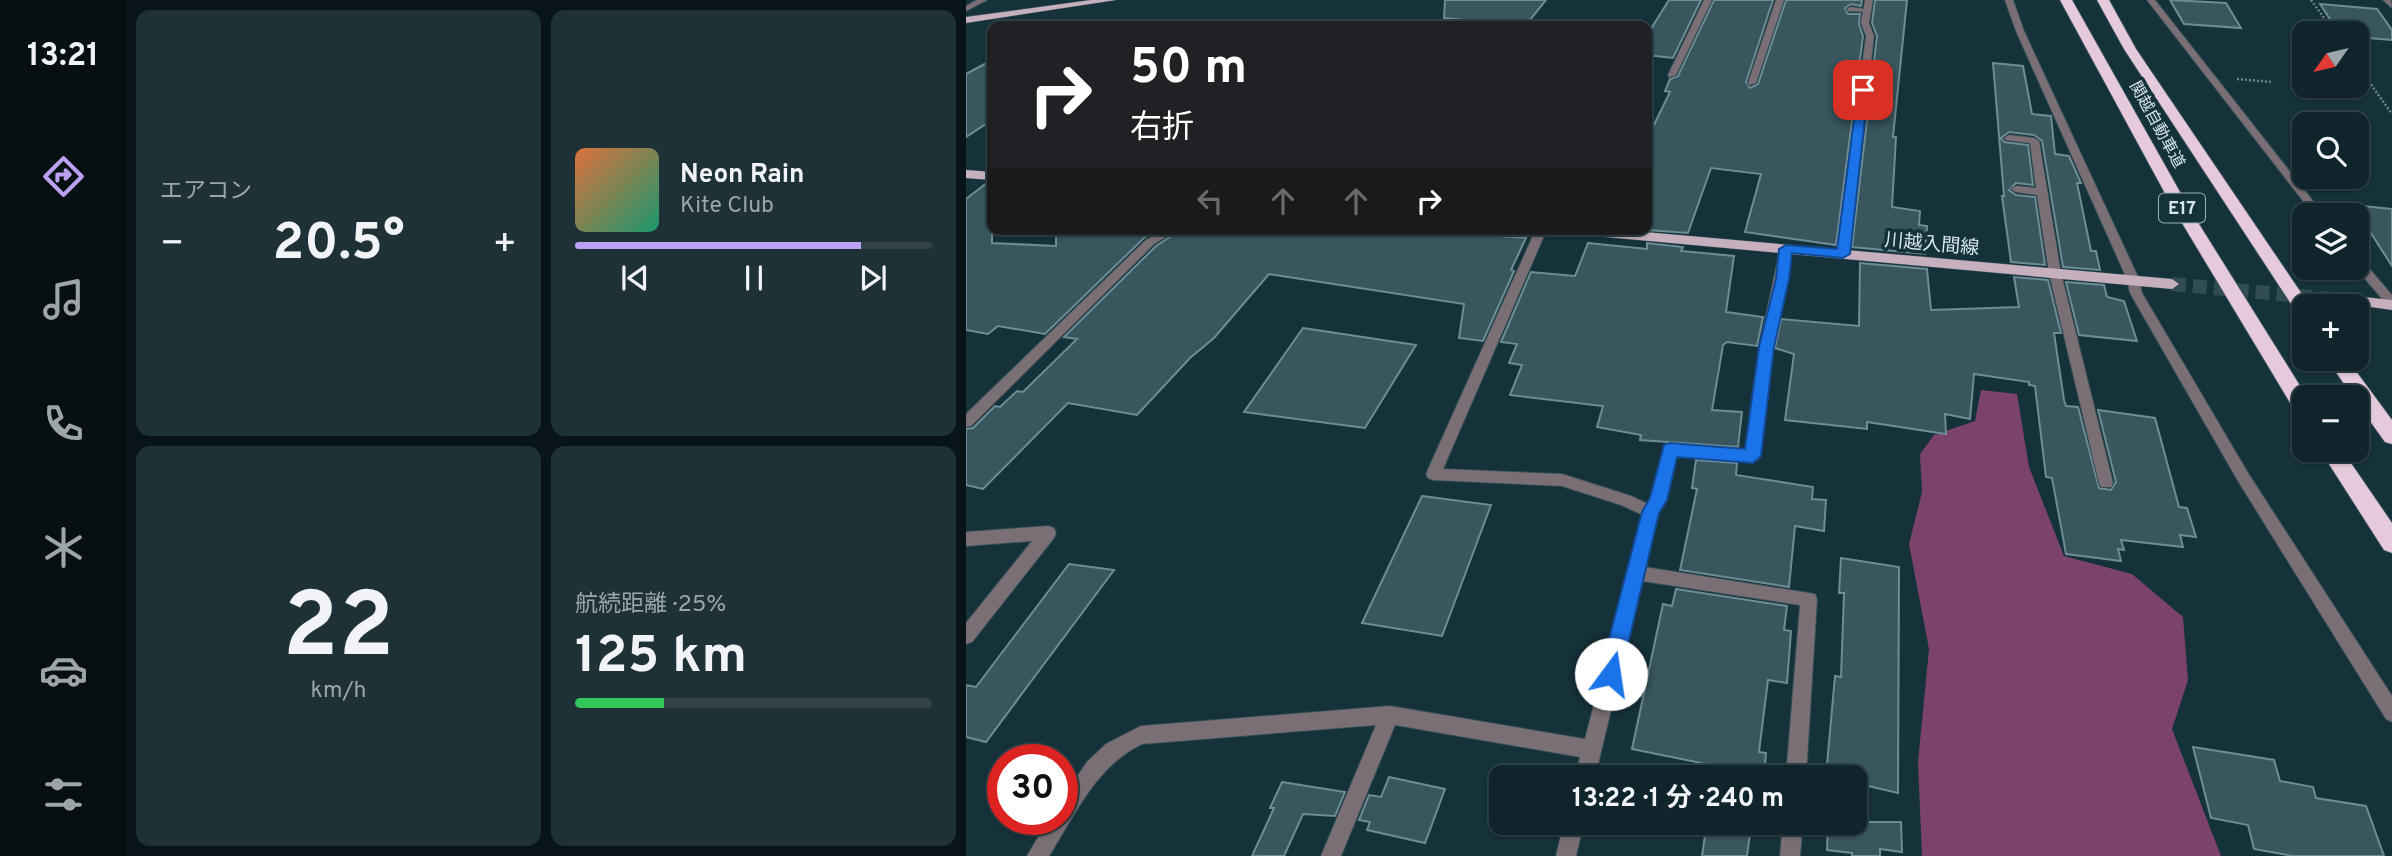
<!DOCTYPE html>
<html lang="ja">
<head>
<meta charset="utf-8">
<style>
	body { margin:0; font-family:Overpass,"Noto Sans JP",sans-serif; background:#1e3137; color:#f1f3f6; height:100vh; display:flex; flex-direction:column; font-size:26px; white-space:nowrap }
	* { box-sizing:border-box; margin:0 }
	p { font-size:23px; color:#9ca5a9 }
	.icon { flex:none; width:38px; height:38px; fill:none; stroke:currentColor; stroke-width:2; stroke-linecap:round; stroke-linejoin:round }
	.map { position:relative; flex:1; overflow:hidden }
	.panel { display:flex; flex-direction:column; gap:10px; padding:10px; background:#091418; width:840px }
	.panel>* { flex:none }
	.top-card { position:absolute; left:21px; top:21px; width:665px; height:214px; border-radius:14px; box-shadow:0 2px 5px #0004,0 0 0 2px #304247; background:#202124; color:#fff; overflow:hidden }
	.needle { width:46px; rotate:236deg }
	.controls { position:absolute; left:1326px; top:21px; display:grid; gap:14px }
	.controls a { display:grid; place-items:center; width:77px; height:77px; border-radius:14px; background:#10252b; box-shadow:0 2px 5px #0004,0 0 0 2px #304247; font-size:35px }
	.speed { position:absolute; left:21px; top:744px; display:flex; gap:14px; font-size:35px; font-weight:700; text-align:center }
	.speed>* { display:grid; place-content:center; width:91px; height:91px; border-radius:50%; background:#10252b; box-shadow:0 2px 5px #0004,0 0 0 2px #304247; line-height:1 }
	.speed .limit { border:10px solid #d22; background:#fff; color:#111 }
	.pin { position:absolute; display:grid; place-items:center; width:60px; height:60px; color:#fff; margin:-30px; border-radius:14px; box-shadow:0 4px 10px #0006 }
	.me { position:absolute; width:77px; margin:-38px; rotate:14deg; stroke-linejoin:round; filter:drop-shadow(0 0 5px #0008) }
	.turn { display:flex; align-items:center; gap:24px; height:147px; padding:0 28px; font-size:32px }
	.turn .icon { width:91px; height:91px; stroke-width:2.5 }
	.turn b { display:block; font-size:49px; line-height:60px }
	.lanes { display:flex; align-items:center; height:66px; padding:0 28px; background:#0003; justify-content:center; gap:35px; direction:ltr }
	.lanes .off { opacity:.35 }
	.big { font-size:52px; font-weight:700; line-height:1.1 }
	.panel .tile { flex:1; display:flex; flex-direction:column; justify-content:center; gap:10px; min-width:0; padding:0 24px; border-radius:14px; background:#1e3137 }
	.panel .dial { align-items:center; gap:0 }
	.dial b { font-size:91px; line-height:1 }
	.song { display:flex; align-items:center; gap:21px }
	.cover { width:84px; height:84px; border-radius:10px; background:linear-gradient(135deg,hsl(20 70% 55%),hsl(160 70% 35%)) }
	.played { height:7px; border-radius:4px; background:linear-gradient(90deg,#bca0f2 80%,#304247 80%) }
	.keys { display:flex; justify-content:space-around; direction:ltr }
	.heat { display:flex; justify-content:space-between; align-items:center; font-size:38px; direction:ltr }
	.charge { height:10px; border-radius:5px; background:linear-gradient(90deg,#34c759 25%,#304247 0) }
	.panel .tiles { flex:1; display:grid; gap:10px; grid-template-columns:repeat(2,1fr) }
	.trip { position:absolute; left:523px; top:765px; width:378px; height:70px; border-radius:14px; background:#10252b; box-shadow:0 2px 5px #0004,0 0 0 2px #304247; font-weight:700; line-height:70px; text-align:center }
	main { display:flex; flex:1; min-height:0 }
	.menu { display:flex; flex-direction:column; width:126px; justify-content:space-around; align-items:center; background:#060f11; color:#9ca5a9 }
	.menu .icon { width:49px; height:49px }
	.menu .on { color:#bca0f2 }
	.menu b { font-size:32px; color:#f1f3f6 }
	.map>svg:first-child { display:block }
	.forest { fill:#7b436b }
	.building { fill:#39565e; stroke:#6e8c95; stroke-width:2 }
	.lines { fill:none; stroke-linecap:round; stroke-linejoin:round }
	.primary-tunnel { stroke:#324c53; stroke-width:14; stroke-dasharray:14 7; stroke-linecap:butt }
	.lane-casing { stroke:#344e55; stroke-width:2 }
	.street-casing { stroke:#344e55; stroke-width:2 }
	.primary-casing { stroke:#344e55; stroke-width:1 }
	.highway-casing { stroke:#344e55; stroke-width:2 }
	.path { stroke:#6e848a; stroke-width:2.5; stroke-dasharray:2 2; stroke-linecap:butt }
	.lane { fill:#796f75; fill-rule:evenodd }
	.street { fill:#796f75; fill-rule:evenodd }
	.primary { fill:#c6b0be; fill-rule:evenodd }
	.highway { fill:#e4cadb; fill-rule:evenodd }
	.route { fill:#1a73e8; stroke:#114b97; stroke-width:2 }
	.labels { text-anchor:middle; stroke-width:7; stroke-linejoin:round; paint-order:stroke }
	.far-street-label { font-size:16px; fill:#d5e5e9; stroke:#153139 }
	.shield { fill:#153139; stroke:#9bafb4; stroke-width:2 }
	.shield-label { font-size:18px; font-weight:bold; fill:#d5e5e9 }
	.street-label { font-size:19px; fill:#d5e5e9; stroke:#153139 }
</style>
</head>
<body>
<main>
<nav class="menu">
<b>13:21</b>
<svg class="icon on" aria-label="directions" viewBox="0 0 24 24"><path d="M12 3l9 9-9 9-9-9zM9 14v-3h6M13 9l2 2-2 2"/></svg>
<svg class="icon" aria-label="music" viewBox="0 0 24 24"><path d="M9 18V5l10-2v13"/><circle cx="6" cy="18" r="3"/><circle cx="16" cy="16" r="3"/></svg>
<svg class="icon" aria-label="phone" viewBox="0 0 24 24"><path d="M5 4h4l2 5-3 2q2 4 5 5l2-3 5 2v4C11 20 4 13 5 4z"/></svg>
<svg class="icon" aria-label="climate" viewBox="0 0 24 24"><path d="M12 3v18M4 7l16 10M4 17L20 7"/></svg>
<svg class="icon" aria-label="car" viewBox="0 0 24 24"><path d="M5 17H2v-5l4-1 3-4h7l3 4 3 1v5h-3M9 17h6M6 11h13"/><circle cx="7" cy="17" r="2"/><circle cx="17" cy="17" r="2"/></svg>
<svg class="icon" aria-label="filters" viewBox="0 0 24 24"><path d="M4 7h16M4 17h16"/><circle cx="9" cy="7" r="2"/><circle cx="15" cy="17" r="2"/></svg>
</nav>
<section class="panel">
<div class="tiles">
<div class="tile"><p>エアコン</p>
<div class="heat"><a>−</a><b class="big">20.5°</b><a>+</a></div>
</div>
<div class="tile">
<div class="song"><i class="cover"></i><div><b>Neon Rain</b><p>Kite Club</p></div></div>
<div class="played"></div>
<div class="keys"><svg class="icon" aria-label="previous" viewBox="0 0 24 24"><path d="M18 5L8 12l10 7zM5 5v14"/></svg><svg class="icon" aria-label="pause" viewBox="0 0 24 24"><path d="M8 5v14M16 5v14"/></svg><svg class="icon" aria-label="next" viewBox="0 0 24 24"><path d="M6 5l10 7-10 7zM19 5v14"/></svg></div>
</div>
<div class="tile dial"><b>22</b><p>km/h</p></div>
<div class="tile"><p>航続距離 · 25%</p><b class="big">125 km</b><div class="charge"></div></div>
</div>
</section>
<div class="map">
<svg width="1426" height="856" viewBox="0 0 1426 856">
	<rect width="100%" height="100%" fill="#153139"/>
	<path class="forest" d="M1015,390L1051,394L1063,467L1098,556L1166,574L1217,617L1222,680L1206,729L1255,856H956L952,762L963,649L943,544L956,492L954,454L968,435L1009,421Z"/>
	<path class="building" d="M479,0H580L559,26H516L520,22L478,18Z
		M703,0H735L707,58L681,55V35Z
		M748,0H807L780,82L784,88L792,84L820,0H896L895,6L885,4L879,8L882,14H894L893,24L897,36L870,245L779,232L795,174L745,168L722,233L681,230V139L704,92L699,91L704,79L712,76Z
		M909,0H941L927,137H930L926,207L954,211L953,225L961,226L959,254L886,247L911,36L906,23Z
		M1204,0L1260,3L1275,28L1218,24Z
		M1354,4L1411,9L1426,30V40L1391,37V33H1373Z
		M26,60V120L0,137V74Z
		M1027,63L1057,66L1066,114L1085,116L1089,154L1103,156L1115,183H1111L1125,251H1130L1134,270L1097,267L1076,141L1068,135L1043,132L1035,138L1038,142L1062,145L1067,185L1050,183L1043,190L1050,195L1069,197L1079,265L1045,262L1036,196H1038Z
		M22,182H26V243L90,246V229H193L178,238L79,334L32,326L22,334L0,330V199Z
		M1387,205L1426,209V266Z
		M216,229H438L560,238L545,270L548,271L517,341L493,338L498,304L303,274L248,338L224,358L171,415L102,403L17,489L0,485V429L7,428L29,406L34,407L51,391L57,392L111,339L98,337L190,246Z
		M622,243L681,249V243L717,247L715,251L768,256L760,312L797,317L791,346L761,342L757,345L746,410L776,412L772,447L674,440L675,435L631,427L637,406L544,395L556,365L543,363L551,344L535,342L565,272L609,276Z
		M894,263L961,269L965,310L1053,307L1048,277L1082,280L1095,333H1088L1098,400L1100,406L1112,407L1133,488L1145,490L1150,482L1132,410L1189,418L1213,507L1221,508L1230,537L1214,535L1217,547L1155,540L1158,550L1152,549L1155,561L1100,554L1086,478L1080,477L1069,386L1063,385V382L1008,374L1004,419L979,414L980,434L901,422V429L819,420L828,354L809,348L815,319L893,326Z
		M1100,282L1138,285L1141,297L1158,301L1171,341L1113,335Z
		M337,328L450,345L399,428L278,412Z
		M730,460L771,463L770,475L847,487L846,499L860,500L858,531L829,526L823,587L714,570L731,489L726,488Z
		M456,496L525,505L476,636L396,623Z
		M875,558L933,567L932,793L889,783V777L860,776L869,676L875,677L878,593H873Z
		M103,564L148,570L20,742L0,737V685L10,687Z
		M710,589L821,606L818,630L825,631L821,683L802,680L793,752L800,753L798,777H748L750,766L666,749L697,604L706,606Z
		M1227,747L1308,760L1314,781L1347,787L1350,798L1400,806L1418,856H1327L1288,849L1282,825L1245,818Z
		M423,777L479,789L459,843L401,830L404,822L393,820L403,795L415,797Z
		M316,782L379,792L369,816L337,814L318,856H286L308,808H304Z
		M741,822L785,827L781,856H736Z
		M862,822H935L936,852L914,849V856H886V853L861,850Z"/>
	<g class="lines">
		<path class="primary-tunnel" d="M1206,284L1388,301"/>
		<defs>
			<path id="lane" d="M1039,0H1047L1058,31L1173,279L1171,282H1163L1161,279L1050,31Z
				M885,7L905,10L901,12L882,11L881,9Z
				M1043,135L1068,138L1073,141L1095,273L1147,483L1145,487H1135L1133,483L1083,273L1071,195L1050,192L1045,189L1050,186L1070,188L1064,143L1040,140L1038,138Z"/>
			<path id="street" d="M11,0H21L0,11V6Z
				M738,0H746L710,75L703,77L702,75Z
				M810,0H818L790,83L783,85L782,83Z
				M899,0H907L903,23L908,36L883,254L877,257L871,254L900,36L895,23Z
				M1181,0H1189L1358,215H1348Z
				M1417,0H1425L1426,8Z
				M199,229H213L188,244L5,426L0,427V414L180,240Z
				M570,229H581L477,469L596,474L665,496L682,504L699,446L704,444L780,450L795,339L814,249L820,246L826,249L805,356L794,456L792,460L787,462L710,456L700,500L692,513L679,567L849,594L851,599L840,777H820L834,605L676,581L629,777H609L614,757L429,725L375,856H355L410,725L176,744C130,766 109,815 83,856H61L83,819H96V799L121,762L140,744L175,726L424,706L619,739L677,515L655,505L596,486L467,480L462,478L460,474Z
				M1391,258L1395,259L1426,295V307L1422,306L1390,268Z
				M1167,275L1173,279L1176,293L1282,473L1426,696V722L1420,719L1272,481L1164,293L1161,279Z
				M82,526L88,528L90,533L88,538L6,642L0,644V623L66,541L0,546V532Z
				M598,822H618L610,856H590Z
				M817,822H837L834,856H814Z"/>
			<path id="primary" d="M125,0H150L0,23V17Z
				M0,170L26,172V180L0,178Z
				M589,229H645L1206,279L1213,284L1206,289L596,233Z
				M1388,296L1426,300V310L1383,304L1380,301L1383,298Z"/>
			<path id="highway" d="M1094,0H1106L1223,208L1341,397L1339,419L1332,416L1207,208Z
				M1131,0H1143L1170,49L1344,306H1339V318L1333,316L1158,49Z
				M1361,359H1381L1426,420V444L1419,442L1391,403V397H1387Z
				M1354,450H1376L1426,523V553L1418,550Z"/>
		</defs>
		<use href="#lane" class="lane-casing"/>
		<use href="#street" class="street-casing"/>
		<use href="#primary" class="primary-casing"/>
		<use href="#highway" class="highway-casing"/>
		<path class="path" d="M1345,0L1369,33
			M1391,65L1426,114
			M1271,79L1305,82"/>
		<use href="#lane" class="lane"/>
		<use href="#street" class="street"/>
		<use href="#primary" class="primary"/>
		<use href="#highway" class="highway"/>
	</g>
	<path class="route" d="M897,87L902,90L884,254L877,258L826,253L823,279L808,347L795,456L787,463L711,457L701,500L693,513L655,674L652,681L645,683L637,681L634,674L676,512L684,498L698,445L704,443L779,449L793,347L810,279L813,249L820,245L871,249L892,90Z"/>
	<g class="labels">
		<g class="far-street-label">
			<text transform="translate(1192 124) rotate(61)" y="6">関越自動車道</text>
		</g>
		<rect class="shield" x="1193" y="193.5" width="46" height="29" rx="5"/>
		<g class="shield-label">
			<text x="1216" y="214">E17</text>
		</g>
		<g class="street-label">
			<text transform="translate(966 243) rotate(5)" y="7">川越入間線</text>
		</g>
	</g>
</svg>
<div class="controls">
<a><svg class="needle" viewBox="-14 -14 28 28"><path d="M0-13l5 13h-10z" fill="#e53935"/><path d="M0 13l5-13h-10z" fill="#9ca5a9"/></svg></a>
<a><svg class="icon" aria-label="search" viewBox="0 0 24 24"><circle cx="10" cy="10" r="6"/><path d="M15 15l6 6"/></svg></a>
<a><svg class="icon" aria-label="layers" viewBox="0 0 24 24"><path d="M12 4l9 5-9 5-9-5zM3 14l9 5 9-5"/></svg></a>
<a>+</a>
<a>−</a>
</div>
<div class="speed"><div class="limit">30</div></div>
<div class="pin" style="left:897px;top:90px;background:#d93025"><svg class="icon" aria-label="arrive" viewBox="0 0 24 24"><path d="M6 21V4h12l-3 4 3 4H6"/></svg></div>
<svg class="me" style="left:645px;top:674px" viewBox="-20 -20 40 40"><circle r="19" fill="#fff"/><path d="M0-13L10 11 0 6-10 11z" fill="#1a73e8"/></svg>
<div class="trip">13:22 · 1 分 · 240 m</div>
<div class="top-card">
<div class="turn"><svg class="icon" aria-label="right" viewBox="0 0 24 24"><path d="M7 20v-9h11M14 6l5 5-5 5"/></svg><div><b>50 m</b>右折</div></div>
<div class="lanes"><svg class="icon off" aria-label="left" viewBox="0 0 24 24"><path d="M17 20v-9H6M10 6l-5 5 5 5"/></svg><svg class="icon off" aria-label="ahead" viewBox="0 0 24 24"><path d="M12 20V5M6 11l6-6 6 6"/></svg><svg class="icon off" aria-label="ahead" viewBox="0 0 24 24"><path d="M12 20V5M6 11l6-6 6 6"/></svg><svg class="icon" aria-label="right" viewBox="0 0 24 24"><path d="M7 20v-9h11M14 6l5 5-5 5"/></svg></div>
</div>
</div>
</main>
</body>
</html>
